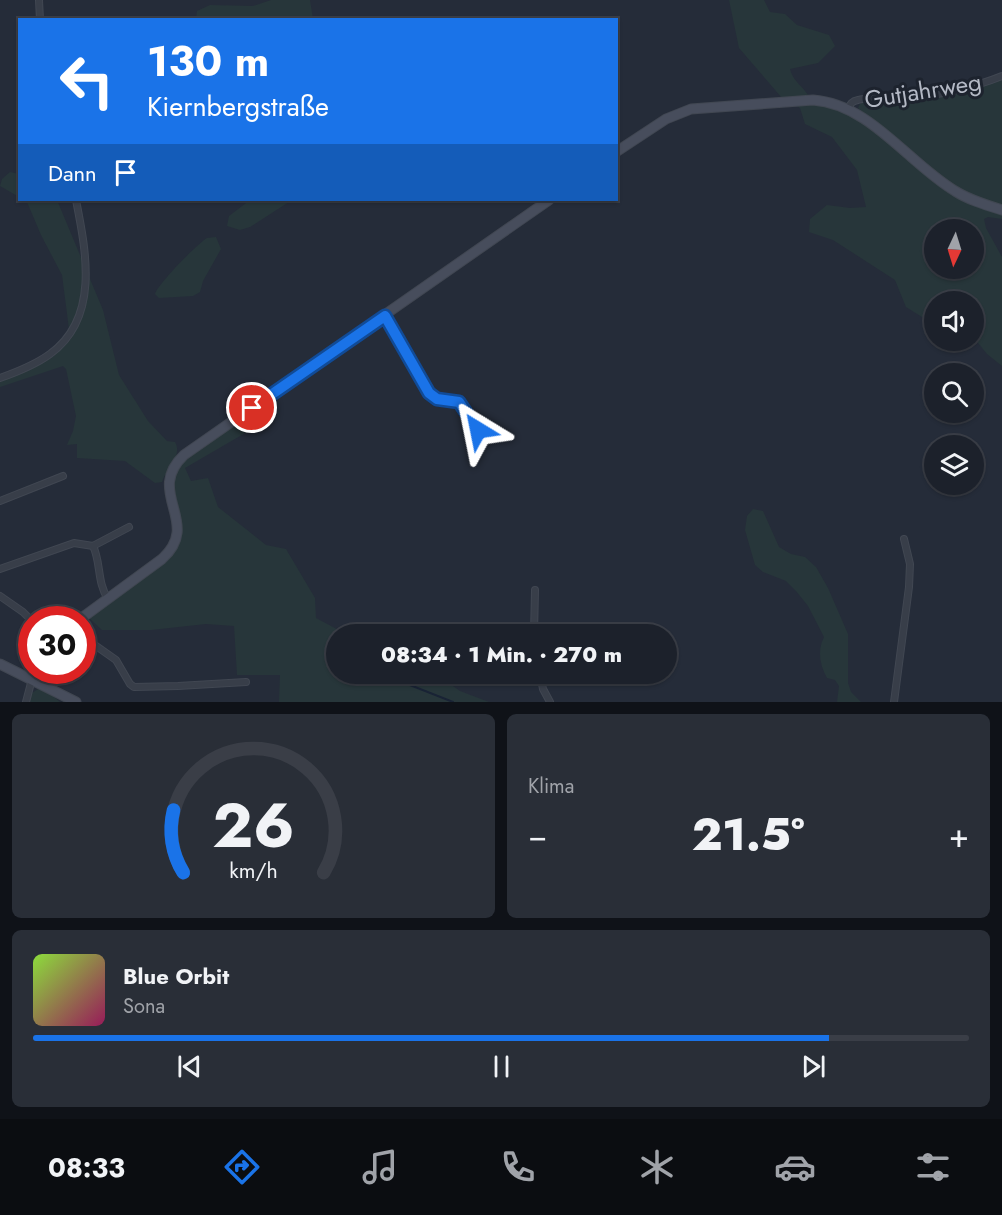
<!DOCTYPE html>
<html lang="de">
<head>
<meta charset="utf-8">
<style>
	body { margin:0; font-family:Jost,sans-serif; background:#292e37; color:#f1f3f6; height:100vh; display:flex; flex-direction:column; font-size:22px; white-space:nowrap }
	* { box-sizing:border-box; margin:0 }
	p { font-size:20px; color:#a0a3a9 }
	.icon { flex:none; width:33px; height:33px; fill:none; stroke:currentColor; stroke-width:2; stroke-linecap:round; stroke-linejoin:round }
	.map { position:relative; height:702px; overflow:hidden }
	.panel { display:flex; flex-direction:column; gap:12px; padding:12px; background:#0f1218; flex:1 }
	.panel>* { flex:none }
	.top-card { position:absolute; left:18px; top:18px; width:600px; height:183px; border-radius:0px; box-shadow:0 2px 4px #0004,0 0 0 2px #3a3e47; background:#1a73e8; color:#fff; overflow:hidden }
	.needle { width:39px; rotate:184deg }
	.buttons { position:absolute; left:924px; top:219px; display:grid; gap:12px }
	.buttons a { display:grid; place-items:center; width:60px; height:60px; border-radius:50%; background:#1c212b; box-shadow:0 2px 4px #0004,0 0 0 2px #3a3e47; font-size:30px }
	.speed { position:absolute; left:18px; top:606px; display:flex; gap:12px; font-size:30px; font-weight:700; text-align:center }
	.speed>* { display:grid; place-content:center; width:78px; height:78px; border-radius:50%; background:#1c212b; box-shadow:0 2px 4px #0004,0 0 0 2px #3a3e47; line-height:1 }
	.speed .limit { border:9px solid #d22; background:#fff; color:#111 }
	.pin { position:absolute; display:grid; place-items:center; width:51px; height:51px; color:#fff; margin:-26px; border:3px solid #fff; border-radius:50%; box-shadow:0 2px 6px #0007 }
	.me { position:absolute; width:66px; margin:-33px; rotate:325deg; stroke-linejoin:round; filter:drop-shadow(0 0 4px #0008) }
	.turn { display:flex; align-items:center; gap:21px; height:126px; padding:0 30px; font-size:27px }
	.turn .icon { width:78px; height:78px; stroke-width:2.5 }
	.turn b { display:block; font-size:42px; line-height:51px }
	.then { display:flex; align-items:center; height:57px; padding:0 30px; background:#0003; gap:12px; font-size:22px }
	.big { font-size:45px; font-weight:800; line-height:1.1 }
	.panel .tile { flex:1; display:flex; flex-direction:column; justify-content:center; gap:9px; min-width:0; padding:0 21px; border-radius:9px; background:#292e37 }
	.panel .dial { align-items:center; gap:0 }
	.dial svg { height:156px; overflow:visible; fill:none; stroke:#3a3e47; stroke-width:7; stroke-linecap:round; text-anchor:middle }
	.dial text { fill:#f1f3f6; stroke:none }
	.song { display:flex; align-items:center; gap:18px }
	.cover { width:72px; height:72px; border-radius:9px; background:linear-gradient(135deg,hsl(90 70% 55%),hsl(330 70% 35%)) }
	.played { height:6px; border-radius:3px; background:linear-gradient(90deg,#1a73e8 85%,#3a3e47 85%) }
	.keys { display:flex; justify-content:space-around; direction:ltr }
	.heat { display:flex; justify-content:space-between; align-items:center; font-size:33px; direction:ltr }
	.panel .tiles { flex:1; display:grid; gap:12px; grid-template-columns:1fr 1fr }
	.tile:last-child { grid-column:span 2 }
	.trip { position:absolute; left:326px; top:624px; width:351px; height:60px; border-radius:30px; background:#1c212b; box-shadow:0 2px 4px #0004,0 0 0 2px #3a3e47; font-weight:800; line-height:60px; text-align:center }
	.tabs { display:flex; height:96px; justify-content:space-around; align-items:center; background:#0b0d11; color:#a0a3a9 }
	.tabs .icon { width:42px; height:42px }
	.tabs .selected { color:#1a73e8 }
	.tabs b { font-size:27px; color:#f1f3f6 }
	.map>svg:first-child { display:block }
	.green { fill:#27363a; fill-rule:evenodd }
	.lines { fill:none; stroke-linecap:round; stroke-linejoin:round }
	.stream { stroke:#192335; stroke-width:2 }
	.street-casing { stroke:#414752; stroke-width:8 }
	.secondary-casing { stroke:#414752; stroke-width:11 }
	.street { stroke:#383e49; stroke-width:6 }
	.secondary { stroke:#474d5c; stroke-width:9 }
	.route-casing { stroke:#114b97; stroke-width:15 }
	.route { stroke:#1a73e8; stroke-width:10 }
	.labels { text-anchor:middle; stroke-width:6; stroke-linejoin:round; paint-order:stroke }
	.street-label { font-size:24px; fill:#b4b9c5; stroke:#1d232e }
</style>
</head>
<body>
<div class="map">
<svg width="1002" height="702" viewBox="0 0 1002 702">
	<rect width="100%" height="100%" fill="#252c39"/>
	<path class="green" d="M271,0H310L313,19H196L197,11L210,5L253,6Z
		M729,0H764L770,12L785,14L797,25L829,35L835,46L818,63L790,69C794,84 805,86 811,101C864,107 900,158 942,187C959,198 983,205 1002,213V219L988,217L984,219L986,228L1002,257V366L987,354L974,338V302H934V323L930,322L906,307L895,280L833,240L809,232L810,219L827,205L850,208L866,207L857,170L832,137L805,124L800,108L782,98L739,48ZM934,230H974V268H934Z
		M1002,79V206L958,190L858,108L860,104L865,101H899Z
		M10,172L19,174V197L0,186L2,179Z
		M24,200H57L103,310L119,375L148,421L167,441L175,442C183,457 166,469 162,482L155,483L125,461L77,458V444L67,445L73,431L76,416L66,369L63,366L0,387V382L54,356L70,337L62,275L41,235L27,202Z
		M250,200H292L250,227L240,230L227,226L229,216Z
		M216,237L221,249L203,281L200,292L193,296L159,298L155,294C158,284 197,244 207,238C208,238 215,237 216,237Z
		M267,401L276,415L185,468L191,481L208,478L218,507L266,545L286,549L315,598L316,618L346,634H336V674H436L460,691L489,702H279L280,675H237L234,626L206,624L151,630H102L88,617L162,563L178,546L182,530L174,498L172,477L181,463Z
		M753,509L763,511L779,547L791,554L805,557L816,567L828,588L848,634V683L851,692L861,702H837L839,686L835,680L827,678C820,665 817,651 824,637L808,606L796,591L786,581L763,572L755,565L745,530L747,516Z
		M38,689L47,691L60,702H29L32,693Z"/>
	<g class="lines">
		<path class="stream" d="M334,648L336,649
			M382,674L453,702"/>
		<defs>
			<path id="street" d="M39,0L40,20
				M848,109C850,104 852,101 858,100C871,96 886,101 900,99C934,96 970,89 1002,76
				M385,316L429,393L437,399L459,402L479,430
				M0,378C17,372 35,365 50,354C100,318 86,251 76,200
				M0,501L63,476
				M93,546L129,527
				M0,569L74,543L93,546C101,562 97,583 108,599
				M0,596L23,612L32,621
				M534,634L535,590
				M82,636L116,660L130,684L134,687L178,686L246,682
				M540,674L543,689L550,702
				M26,702L32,679
				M894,702L909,587L910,564L904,539"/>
			<path id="secondary" d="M616,152L666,119L691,109L813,100C870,104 908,163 955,191C969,200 986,205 1002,210
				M79,620L162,559C203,522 144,493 184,455L549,200
				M0,664L76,702"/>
		</defs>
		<use href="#street" class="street-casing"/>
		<use href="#secondary" class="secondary-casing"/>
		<use href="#street" class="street"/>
		<use href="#secondary" class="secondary"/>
	</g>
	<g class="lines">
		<defs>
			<path id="route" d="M252,408L385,316L429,393L437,399L459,402L478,430"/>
		</defs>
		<use href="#route" class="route-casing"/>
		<use href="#route" class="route"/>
	</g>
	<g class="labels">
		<g class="street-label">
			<text transform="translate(923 91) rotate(-9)" y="8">Gutjahrweg</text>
		</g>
	</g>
</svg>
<div class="buttons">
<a><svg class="needle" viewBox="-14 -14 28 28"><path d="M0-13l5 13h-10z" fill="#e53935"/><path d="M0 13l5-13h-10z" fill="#a0a3a9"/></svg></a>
<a><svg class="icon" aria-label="sound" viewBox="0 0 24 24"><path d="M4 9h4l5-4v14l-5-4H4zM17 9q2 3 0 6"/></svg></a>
<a><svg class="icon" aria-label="search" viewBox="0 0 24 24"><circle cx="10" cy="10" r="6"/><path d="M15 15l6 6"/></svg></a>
<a><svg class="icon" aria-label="layers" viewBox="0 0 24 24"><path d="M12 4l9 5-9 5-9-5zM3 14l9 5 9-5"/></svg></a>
</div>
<div class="speed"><div class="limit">30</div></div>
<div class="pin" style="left:252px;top:408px;background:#d93025"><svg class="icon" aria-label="arrive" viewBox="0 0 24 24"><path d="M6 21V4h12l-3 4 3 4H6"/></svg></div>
<svg class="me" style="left:478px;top:430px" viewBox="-20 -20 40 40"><path d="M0-17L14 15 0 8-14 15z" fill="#1a73e8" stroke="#fff" stroke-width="4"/></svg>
<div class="trip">08:34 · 1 Min. · 270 m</div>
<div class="top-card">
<div class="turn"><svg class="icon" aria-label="left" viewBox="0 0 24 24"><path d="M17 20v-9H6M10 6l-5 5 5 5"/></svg><div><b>130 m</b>Kiernbergstraße</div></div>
<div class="then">Dann<svg class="icon" aria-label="arrive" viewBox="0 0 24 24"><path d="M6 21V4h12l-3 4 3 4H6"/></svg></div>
</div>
</div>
<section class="panel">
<div class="tiles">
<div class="tile dial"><svg viewBox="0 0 100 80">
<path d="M14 69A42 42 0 1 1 86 69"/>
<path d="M14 69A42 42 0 0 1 9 37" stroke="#1a73e8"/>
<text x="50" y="56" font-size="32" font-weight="700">26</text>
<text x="50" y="72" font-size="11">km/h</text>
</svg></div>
<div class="tile"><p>Klima</p>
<div class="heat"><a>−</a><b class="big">21.5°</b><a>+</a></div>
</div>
<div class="tile">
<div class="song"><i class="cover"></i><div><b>Blue Orbit</b><p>Sona</p></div></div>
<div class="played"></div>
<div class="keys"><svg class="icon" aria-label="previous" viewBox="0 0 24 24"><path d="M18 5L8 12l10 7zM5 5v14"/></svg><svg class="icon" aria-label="pause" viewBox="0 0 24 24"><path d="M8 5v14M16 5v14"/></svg><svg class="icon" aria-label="next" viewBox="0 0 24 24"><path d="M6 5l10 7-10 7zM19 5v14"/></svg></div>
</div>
</div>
</section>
<nav class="tabs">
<b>08:33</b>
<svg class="icon selected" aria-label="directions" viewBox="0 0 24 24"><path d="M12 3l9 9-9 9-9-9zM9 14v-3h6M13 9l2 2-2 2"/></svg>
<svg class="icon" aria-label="music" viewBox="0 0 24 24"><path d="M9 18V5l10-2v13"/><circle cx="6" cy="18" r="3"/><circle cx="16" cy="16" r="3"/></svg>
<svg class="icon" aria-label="phone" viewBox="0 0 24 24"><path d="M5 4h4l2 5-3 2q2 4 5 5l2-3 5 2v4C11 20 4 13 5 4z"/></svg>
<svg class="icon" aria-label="climate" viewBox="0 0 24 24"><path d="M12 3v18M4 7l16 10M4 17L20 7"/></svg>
<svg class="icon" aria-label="car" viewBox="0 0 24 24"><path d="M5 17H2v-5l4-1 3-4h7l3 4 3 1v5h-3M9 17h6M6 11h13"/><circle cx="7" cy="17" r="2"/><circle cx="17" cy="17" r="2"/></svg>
<svg class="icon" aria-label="filters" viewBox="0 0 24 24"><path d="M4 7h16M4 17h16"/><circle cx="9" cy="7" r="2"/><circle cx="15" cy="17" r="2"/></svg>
</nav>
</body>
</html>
